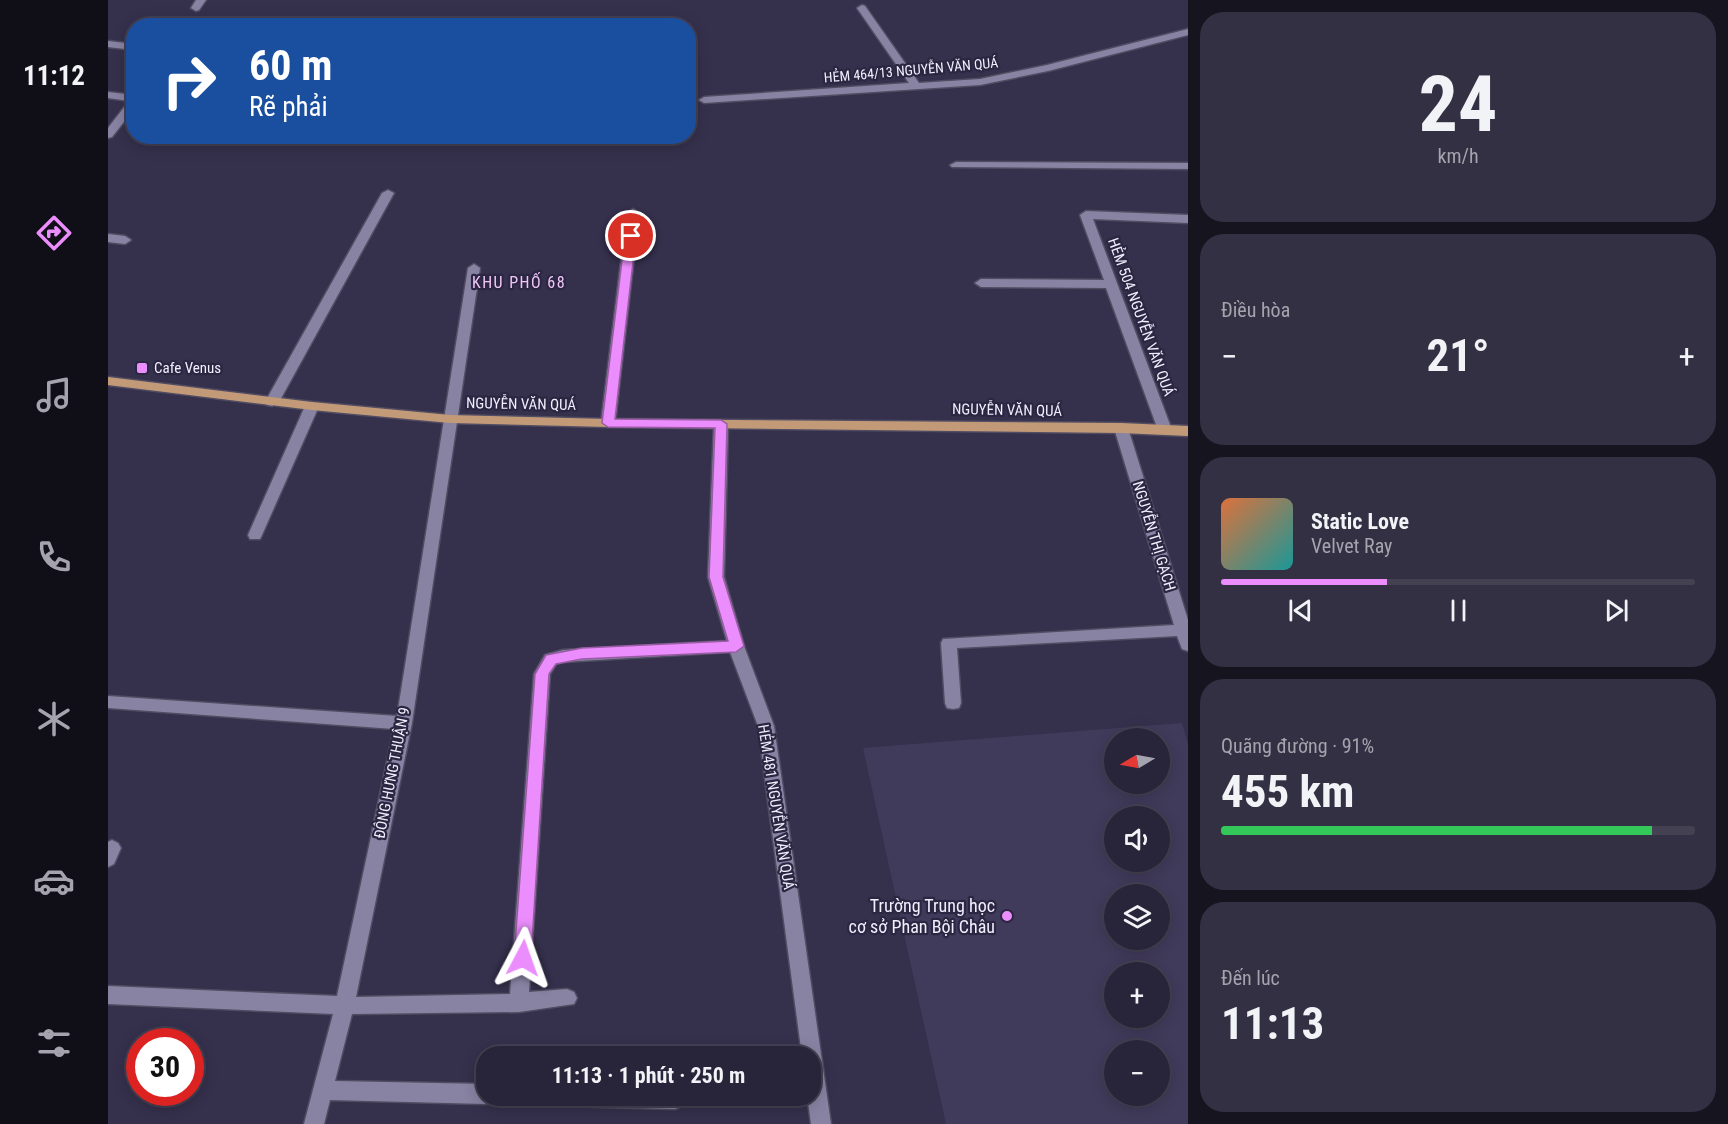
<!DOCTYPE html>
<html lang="vi">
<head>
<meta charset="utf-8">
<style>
	body { margin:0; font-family:"Roboto Condensed",sans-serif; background:#343044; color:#f1f3f6; height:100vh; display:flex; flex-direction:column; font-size:22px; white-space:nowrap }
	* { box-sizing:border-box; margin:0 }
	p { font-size:20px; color:#a5a4ae }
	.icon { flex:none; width:33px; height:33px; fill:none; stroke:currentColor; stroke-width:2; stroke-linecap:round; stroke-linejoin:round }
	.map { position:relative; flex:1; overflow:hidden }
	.panel { display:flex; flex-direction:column; gap:12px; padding:12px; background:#16141f; width:540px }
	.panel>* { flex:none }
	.top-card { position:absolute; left:18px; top:18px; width:570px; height:126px; border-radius:24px; box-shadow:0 3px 15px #0003,0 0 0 2px #444153; background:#1a4fa0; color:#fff; overflow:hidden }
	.needle { width:39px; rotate:260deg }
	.controls { position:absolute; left:996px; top:728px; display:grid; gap:12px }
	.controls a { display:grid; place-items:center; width:66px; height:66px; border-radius:50%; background:#282439; box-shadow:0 3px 15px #0003,0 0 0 2px #444153; font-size:30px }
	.speed { position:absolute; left:18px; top:1028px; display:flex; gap:12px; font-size:30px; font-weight:700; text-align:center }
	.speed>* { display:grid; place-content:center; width:78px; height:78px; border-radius:50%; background:#282439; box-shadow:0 3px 15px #0003,0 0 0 2px #444153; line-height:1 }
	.speed .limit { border:9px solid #d22; background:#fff; color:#111 }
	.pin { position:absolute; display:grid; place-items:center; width:51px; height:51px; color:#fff; margin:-26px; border:3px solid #fff; border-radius:50%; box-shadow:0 2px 6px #0007 }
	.me { position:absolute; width:66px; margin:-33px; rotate:4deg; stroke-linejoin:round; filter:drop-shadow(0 0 4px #0008) }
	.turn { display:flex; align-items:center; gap:21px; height:126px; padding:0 24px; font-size:27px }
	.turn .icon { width:78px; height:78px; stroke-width:2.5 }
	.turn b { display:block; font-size:42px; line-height:51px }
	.big { font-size:45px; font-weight:700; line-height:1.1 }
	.panel .tile { flex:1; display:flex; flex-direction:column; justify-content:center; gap:9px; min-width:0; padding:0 21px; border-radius:24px; background:#343044 }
	.panel .dial { align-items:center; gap:0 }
	.dial b { font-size:78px; line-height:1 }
	.song { display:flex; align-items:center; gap:18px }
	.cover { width:72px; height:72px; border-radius:9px; background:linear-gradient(135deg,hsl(20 70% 55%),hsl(180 70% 35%)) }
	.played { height:6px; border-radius:3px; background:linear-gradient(90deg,#eb8dfc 35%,#444153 35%) }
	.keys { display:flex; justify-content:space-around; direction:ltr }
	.heat { display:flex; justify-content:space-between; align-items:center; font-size:33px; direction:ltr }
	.charge { height:9px; border-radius:4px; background:linear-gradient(90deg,#34c759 91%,#444153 0) }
	.trip { position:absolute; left:368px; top:1046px; width:345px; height:60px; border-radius:24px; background:#282439; box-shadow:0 3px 15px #0003,0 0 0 2px #444153; font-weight:700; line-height:60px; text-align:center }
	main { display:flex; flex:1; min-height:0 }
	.tab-bar { display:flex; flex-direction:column; width:108px; justify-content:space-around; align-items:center; background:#100e17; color:#a5a4ae }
	.tab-bar .icon { width:42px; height:42px }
	.tab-bar .active { color:#eb8dfc }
	.tab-bar b { font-size:27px; color:#f1f3f6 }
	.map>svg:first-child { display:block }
	.built { fill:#413b5b; fill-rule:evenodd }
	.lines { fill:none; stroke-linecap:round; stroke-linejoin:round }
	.minor-casing { stroke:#504c62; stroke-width:3 }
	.major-casing { stroke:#504c62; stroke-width:3 }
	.minor { fill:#8883a3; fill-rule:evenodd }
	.major { fill:#c39a77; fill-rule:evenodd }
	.route { fill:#eb8dfc; stroke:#995ca4; stroke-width:1.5 }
	.poi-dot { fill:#eb8dfc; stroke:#2b2641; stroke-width:2 }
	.labels { text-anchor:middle; stroke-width:4.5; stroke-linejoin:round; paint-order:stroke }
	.far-street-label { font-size:14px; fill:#f1effe; stroke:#2b2641 }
	.street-label { font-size:15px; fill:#f1effe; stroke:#2b2641 }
	.poi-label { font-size:15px; fill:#f1effe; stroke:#2b2641; text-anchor:start }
	.neighbourhood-label { font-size:16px; letter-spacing:1.5px; fill:#f0c6f7; stroke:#2b2641 }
	.near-poi-label { font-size:18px; fill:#f1effe; stroke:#2b2641; text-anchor:end }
</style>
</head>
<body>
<main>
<nav class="tab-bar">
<b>11:12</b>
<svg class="icon active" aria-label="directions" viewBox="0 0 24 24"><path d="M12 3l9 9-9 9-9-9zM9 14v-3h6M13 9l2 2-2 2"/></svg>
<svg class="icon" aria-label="music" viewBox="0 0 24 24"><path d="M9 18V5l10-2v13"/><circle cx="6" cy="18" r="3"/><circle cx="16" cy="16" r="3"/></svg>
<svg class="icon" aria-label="phone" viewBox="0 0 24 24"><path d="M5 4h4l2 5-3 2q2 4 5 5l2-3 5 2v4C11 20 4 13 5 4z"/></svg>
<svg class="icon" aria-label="climate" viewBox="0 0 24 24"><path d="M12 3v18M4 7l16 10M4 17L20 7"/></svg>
<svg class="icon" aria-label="car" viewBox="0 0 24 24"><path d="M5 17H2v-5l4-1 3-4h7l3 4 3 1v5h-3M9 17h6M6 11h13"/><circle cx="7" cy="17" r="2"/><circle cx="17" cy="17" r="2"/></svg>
<svg class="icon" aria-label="filters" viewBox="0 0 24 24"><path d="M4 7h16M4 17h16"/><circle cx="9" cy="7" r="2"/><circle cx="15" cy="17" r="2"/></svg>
</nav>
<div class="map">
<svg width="1080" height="1124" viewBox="0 0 1080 1124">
	<rect width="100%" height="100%" fill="#35304c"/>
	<path class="built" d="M1074,723L1080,744V1124H838L755,748ZM1006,738H1052V783H1006ZM1006,816H1052V861H1006ZM1006,894H1052V939H1006ZM1006,972H1052V1017H1006ZM1006,1050H1052V1095H1006Z"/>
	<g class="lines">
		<defs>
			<path id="minor" d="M88,0H98L91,10L88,11L83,8Z
				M754,5L757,6L811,83L872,79L939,65L1080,29V35L940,71L872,85L596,103L591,100L596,97L801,83L749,8Z
				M0,41L26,44V50L0,47Z
				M0,92L26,95V109L4,137L0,138V128L21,101L0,98Z
				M848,162L1080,163V169L844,167L842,165Z
				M280,190L286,193L171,402L164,406L159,405L157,402L274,193Z
				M525,209L531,213L507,423L500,427L493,423L519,213Z
				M978,211L1080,215V223L985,219L1064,430L1062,433L1057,435L1050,430L998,288L873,287L867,283L873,279L996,280L972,215Z
				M0,234L17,236L23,240L17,244L0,242Z
				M366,264L372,268L304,723L248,997L402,994L426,674L437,655L455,650L619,641L600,577L606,424L613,420L620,424L616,577L636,646L666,726L723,1124H703L699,1095H702V1056H694L650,726L622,652L455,662L448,664L442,674L421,992L459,989L466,992L469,998L466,1004L411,1012L244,1014L227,1081L378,1084V1095H388L385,1101L378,1104L222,1100L216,1124H196L225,1014L0,1004V986L229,996L286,729L0,708V696L289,716L360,268Z
				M204,402L211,406L154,535L152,539H142L140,535L197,406Z
				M1013,423L1020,428L1080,620V651L1074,649L1069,636L849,648L853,703L851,708L845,709L839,708L837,703L833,643L835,639L1066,625L1006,428Z
				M4,840L10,843L13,848L6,864L0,867V842Z
				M414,1095H575L577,1099L574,1106L567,1109L424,1105L417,1102Z"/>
			<path id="major" d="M0,377L204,402L342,415L500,419L1013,423L1080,426V436L1013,433L500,427L342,423L204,410L0,385Z"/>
		</defs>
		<use href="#minor" class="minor-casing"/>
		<use href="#major" class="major-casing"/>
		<use href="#minor" class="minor"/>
		<use href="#major" class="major"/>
	</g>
	<path class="route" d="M523,233L528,236L507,419L613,420L619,424L615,577L636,646L628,652L474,659L448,664L441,674L423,958L421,963L415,965L409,963L406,958L427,674L438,655L474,648L620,641L601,577L607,428L500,427L494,423L517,236Z"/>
	<g class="poi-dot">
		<rect x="28" y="362" width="12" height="12" rx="3"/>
		<circle cx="899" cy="916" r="6"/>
	</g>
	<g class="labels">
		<g class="far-street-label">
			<text transform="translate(803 70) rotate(-5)" y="5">HẺM 464/13 NGUYỄN VĂN QUÁ</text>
		</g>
		<g class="street-label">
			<text transform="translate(1033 317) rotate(70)" y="5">HẺM 504 NGUYỄN VĂN QUÁ</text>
			<text transform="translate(413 404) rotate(1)" y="5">NGUYỄN VĂN QUÁ</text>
			<text transform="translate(899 410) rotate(1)" y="5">NGUYỄN VĂN QUÁ</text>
			<text transform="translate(1046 536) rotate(73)" y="5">NGUYỄN THỊ GẠCH</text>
			<text transform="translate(284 773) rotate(-79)" y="5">ĐÔNG HƯNG THUẬN 9</text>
			<text transform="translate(668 807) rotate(81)" y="5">HẺM 481 NGUYỄN VĂN QUÁ</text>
		</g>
		<g class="poi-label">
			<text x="46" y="373">Cafe Venus</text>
		</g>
		<g class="neighbourhood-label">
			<text x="411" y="288">KHU PHỐ 68</text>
		</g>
		<g class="near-poi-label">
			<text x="887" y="912">Trường Trung học<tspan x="887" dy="21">cơ sở Phan Bội Châu</tspan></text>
		</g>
	</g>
</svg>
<div class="controls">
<a><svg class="needle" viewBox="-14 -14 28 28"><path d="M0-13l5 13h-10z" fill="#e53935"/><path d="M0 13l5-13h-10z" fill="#a5a4ae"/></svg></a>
<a><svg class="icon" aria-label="sound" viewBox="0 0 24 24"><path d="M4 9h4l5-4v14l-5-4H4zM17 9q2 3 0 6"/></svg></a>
<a><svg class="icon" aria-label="layers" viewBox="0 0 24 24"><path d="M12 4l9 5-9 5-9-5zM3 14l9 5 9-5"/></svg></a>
<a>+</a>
<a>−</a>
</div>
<div class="speed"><div class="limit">30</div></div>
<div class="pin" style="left:523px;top:236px;background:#d93025"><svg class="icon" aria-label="arrive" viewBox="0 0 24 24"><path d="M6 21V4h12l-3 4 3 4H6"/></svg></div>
<svg class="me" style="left:415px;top:958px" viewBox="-20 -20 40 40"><path d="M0-17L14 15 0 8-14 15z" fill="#eb8dfc" stroke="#fff" stroke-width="4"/></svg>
<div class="trip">11:13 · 1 phút · 250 m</div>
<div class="top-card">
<div class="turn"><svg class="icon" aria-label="right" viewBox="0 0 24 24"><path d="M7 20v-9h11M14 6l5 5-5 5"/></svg><div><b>60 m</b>Rẽ phải</div></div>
</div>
</div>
<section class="panel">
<div class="tile dial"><b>24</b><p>km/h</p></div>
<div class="tile"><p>Điều hòa</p>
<div class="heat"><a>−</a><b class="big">21°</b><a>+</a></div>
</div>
<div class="tile">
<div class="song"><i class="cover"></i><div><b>Static Love</b><p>Velvet Ray</p></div></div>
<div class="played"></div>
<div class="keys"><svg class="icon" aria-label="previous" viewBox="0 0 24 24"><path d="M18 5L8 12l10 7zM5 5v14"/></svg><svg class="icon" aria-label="pause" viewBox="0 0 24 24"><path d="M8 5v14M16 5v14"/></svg><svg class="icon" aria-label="next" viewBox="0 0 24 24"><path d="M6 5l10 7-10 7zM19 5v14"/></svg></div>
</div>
<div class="tile"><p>Quãng đường · 91%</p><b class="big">455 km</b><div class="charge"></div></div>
<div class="tile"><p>Đến lúc</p><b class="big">11:13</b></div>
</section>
</main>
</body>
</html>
